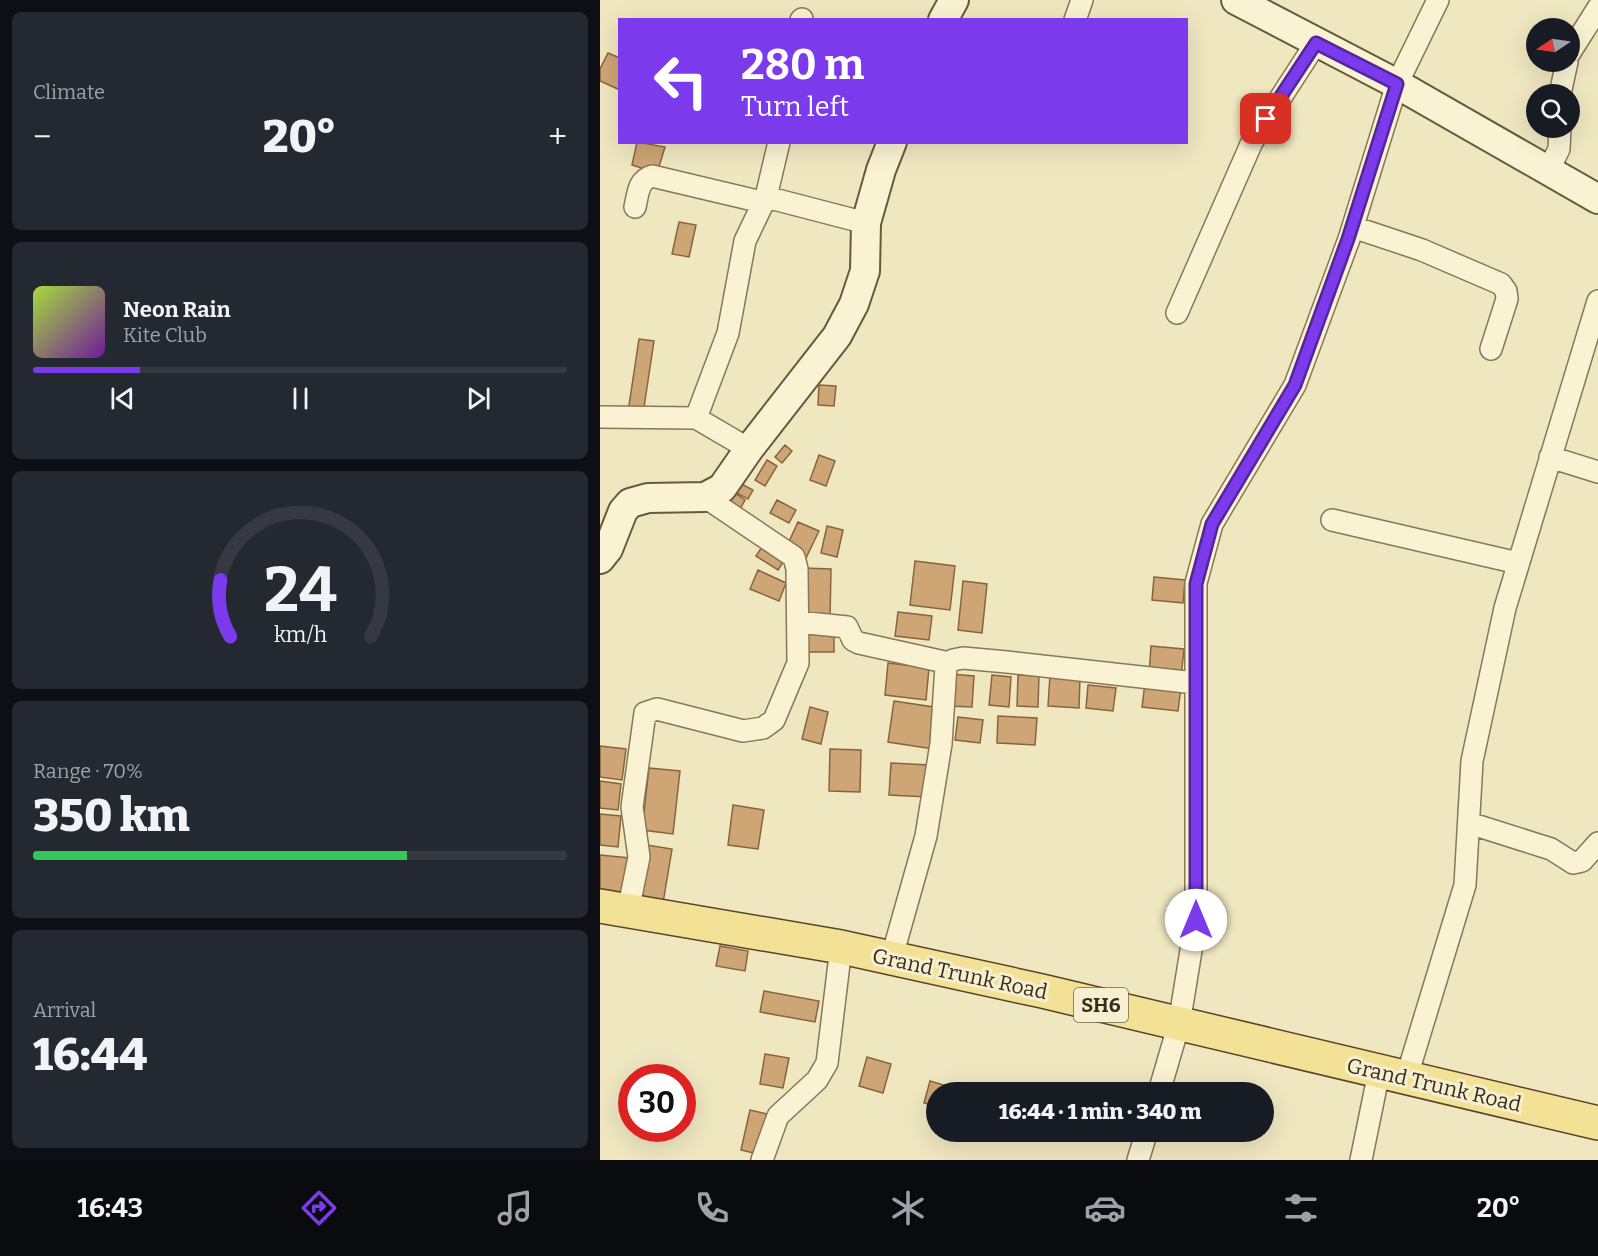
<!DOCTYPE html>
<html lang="en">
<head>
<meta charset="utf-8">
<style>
	body { margin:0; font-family:Bitter,serif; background:#242831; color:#f1f3f6; height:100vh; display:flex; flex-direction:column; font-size:22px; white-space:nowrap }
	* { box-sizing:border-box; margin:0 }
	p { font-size:20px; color:#9ea1a6 }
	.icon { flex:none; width:33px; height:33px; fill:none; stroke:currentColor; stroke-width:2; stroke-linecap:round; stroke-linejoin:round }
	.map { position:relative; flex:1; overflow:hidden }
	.side { display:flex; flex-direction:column; gap:12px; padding:12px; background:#0d0f14; width:600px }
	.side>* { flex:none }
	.banner { position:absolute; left:18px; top:18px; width:570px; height:126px; border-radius:0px; box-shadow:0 6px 24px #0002; background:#7c3aed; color:#fff; overflow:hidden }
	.needle { width:39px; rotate:257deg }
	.controls { position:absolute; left:926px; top:18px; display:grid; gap:12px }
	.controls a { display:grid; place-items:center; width:54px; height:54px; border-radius:50%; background:#171b24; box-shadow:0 6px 24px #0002; font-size:30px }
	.speed { position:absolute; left:18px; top:1064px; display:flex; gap:12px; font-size:30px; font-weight:700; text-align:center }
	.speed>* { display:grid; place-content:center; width:78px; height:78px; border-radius:50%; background:#171b24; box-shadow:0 6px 24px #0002; line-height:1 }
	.speed .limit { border:9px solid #d22; background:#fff; color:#111 }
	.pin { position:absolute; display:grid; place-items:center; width:51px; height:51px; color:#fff; margin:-26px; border-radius:12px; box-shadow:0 3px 9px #0006 }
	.me { position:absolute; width:66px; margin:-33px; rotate:0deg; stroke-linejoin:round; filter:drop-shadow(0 0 4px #0008) }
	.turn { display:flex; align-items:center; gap:21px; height:126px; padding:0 24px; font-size:27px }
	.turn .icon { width:78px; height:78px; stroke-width:2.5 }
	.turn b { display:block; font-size:42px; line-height:51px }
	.big { font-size:45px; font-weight:800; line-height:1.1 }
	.side .tile { flex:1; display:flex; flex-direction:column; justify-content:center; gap:9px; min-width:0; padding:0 21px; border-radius:9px; background:#242831 }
	.side .dial { align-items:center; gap:0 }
	.dial svg { height:156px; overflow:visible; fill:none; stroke:#363941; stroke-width:7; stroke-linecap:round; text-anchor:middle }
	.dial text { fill:#f1f3f6; stroke:none }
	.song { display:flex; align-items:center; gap:18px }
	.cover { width:72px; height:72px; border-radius:9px; background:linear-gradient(135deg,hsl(80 70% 55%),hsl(280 70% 35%)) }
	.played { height:6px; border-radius:3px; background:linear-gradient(90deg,#7c3aed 20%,#363941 20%) }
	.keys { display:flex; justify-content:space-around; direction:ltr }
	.heat { display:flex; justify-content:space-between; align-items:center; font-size:33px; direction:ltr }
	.charge { height:9px; border-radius:4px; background:linear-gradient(90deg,#34c759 70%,#363941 0) }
	.trip { position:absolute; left:326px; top:1082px; width:348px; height:60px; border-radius:30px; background:#171b24; box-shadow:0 6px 24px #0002; font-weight:800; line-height:60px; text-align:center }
	.menu { display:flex; height:96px; justify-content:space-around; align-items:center; background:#090b0e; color:#9ea1a6 }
	.menu .icon { width:42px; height:42px }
	.menu .selected { color:#7c3aed }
	.menu b { font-size:27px; color:#f1f3f6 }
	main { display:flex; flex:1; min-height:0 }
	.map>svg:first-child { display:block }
	.building { fill:#cea575; stroke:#88643d; stroke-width:1.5 }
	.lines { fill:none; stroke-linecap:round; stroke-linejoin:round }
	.street-casing { stroke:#887758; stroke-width:24 }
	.secondary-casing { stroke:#6a583b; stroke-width:32 }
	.primary-casing { stroke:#56452c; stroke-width:36 }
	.street { stroke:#f9f3d3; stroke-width:21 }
	.secondary { stroke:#f9f3d3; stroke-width:28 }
	.primary { stroke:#f3e296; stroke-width:33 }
	.route-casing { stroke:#51269a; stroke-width:15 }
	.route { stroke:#7c3aed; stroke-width:10 }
	.labels { text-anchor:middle; stroke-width:6; stroke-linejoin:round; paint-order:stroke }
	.shield { fill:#f6f0d0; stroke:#706852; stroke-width:1.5 }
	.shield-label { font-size:20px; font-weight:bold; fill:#372d1c }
	.street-label { font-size:21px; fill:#372d1c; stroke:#f6f0d0 }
</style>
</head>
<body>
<main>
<section class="side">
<div class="tile"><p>Climate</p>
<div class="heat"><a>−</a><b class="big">20°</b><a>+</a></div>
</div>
<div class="tile">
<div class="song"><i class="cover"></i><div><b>Neon Rain</b><p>Kite Club</p></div></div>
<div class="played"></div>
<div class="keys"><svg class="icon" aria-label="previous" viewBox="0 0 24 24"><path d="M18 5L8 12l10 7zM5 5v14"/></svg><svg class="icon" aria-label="pause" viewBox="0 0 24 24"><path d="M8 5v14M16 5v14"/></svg><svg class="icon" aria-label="next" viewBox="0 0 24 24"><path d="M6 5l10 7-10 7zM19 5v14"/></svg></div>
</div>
<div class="tile dial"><svg viewBox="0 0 100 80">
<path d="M14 69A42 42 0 1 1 86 69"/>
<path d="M14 69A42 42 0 0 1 9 40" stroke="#7c3aed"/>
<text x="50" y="56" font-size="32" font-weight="700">24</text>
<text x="50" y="72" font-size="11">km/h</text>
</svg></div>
<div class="tile"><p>Range · 70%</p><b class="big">350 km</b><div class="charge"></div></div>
<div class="tile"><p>Arrival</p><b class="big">16:44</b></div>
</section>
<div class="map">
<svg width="998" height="1160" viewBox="0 0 998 1160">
	<rect width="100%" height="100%" fill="#efe7c0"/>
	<path class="building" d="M8,53L20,58V90L0,81V69Z
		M37,142L65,147L57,173L32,165Z
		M79,222L96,225L89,257L72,254Z
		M39,339L54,341L43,414L28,412Z
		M219,385L236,386L234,406L218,405Z
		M185,445L192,451L182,463L175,457Z
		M219,455L235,461L226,486L210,480Z
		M167,460L177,466L165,486L155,480Z
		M132,479L153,490L148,499L127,488Z
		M127,488L145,500L138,513L119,501Z
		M177,500L196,510L189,523L170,513Z
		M198,522L219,531L206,558L186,548Z
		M227,526L243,530L237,557L221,553Z
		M165,542L187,556L178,570L156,556Z
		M315,561L355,566L350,610L310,605Z
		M203,568L231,569L230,620L201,619Z
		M158,570L186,583L179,601L150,589Z
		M554,577L585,580L583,603L552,600Z
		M363,581L387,584L382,633L358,630Z
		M298,612L332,616L329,640L295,636Z
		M205,634H234V652H205Z
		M551,646L584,649L581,678L549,675Z
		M288,663L329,668L326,700L285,695Z
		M350,674L374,676L372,707L348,706Z
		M392,675L411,677L409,707L389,705Z
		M418,675L439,676L438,707L417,706Z
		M450,675L480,677L479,708L448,706Z
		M545,683L581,687L578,711L542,707Z
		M488,685L516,688L513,711L486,708Z
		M294,701L340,708L333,749L288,742Z
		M210,707L228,712L221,744L202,739Z
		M398,716L437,718L435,745L397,743Z
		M358,717L383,720L380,743L355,740Z
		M0,746L26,749L22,780L0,777Z
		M230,749L261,750L260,792L229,791Z
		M291,763L329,765L327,797L289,795Z
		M49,768L80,771L73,834L42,830Z
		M0,781L21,784L18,810L0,808Z
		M133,805L164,810L158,849L128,845Z
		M0,814L21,816L18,847L0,845Z
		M47,845L72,849L63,903L38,899Z
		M0,855L30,858L26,896L0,893Z
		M120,946L148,951L145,971L116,966Z
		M164,991L219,1001L215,1022L160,1012Z
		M165,1054L189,1058L183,1088L160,1084Z
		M267,1057L291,1064L283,1093L259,1086Z
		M330,1081L347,1086L346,1092H336V1106L324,1103Z
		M150,1110L171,1115L162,1155L141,1150Z"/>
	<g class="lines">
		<defs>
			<path id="street" d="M201,20L202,19
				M475,20L482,0
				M969,54L998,8
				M960,94L967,62
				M949,169L959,149L960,128
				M166,197L266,223
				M35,207C38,194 38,180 52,176L162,202
				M753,227L822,250L901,284L906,291L907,299L891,349
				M577,313L652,142L716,43
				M0,417L96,418L149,449
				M96,418L128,333L145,241L166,197L179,142
				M950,457L998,472
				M732,520L918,563
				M198,622L247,627L253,640L259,643L349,663
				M869,823L951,849L973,863L982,861L998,843
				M28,911L39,857L32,807L45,713L57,709L143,731L163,728L174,720L198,663L197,569L194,557L105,497
				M291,960L326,836L341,744L346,665L353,660L363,658L407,662L595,683
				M806,1079L865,885L872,761L905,608L998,301
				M559,1092L579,1024L596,920V583L612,524L695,385L749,239L797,84L838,0
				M162,1160L178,1116L217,1080L227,1063L241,947
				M538,1160L547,1131
				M761,1160L779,1072"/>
			<path id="secondary" d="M636,0L797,84L998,199
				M343,20L354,0
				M0,559L8,549L23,511L30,503L48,498L105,497L122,488L149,449L237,336L254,304L265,271L266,223L281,170L292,142"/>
			<path id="primary" d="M0,906L241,947L442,991L998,1123"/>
		</defs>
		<use href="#street" class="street-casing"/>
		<use href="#secondary" class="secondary-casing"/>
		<use href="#primary" class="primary-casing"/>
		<use href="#street" class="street"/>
		<use href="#secondary" class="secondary"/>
		<use href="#primary" class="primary"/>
	</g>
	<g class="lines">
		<defs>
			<path id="route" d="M596,920V584L612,524L695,385L748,239L797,84L716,43L666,119"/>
		</defs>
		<use href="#route" class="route-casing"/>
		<use href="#route" class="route"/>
	</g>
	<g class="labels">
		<rect class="shield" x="474" y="988" width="54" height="34" rx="4.5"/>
		<g class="shield-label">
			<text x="501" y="1012">SH6</text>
		</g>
		<g class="street-label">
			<text transform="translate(360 974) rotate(12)" y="7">Grand Trunk Road</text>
			<text transform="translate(834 1085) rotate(13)" y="7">Grand Trunk Road</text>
		</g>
	</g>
</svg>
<div class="controls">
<a><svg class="needle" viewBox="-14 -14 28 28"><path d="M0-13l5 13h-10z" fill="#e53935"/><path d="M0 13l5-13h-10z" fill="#9ea1a6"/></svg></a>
<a><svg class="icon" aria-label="search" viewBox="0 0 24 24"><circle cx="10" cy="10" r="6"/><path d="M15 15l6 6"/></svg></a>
</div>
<div class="speed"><div class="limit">30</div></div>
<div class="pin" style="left:666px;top:119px;background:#d93025"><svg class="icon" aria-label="arrive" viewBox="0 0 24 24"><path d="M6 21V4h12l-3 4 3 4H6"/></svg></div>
<svg class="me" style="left:596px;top:920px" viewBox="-20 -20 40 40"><circle r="19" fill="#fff"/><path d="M0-13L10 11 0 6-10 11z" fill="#7c3aed"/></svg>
<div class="trip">16:44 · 1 min · 340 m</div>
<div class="banner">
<div class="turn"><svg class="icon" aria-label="left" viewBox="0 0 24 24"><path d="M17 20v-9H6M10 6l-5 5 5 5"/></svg><div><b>280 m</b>Turn left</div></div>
</div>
</div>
</main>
<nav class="menu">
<b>16:43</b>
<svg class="icon selected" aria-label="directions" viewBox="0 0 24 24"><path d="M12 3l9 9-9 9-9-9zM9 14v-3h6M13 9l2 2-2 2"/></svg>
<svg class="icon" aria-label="music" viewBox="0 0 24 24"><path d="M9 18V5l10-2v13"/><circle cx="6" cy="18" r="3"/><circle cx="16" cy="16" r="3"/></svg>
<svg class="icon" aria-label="phone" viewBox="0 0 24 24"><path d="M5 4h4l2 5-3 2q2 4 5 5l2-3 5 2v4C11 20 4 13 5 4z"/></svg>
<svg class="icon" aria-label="climate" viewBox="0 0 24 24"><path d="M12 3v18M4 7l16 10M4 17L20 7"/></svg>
<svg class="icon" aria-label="car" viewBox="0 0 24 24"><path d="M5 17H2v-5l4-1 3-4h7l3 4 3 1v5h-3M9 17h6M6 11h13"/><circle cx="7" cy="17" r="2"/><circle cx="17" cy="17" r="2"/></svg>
<svg class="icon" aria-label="filters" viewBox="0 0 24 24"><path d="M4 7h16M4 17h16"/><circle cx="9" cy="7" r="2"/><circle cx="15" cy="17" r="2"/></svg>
<b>20°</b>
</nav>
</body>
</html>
